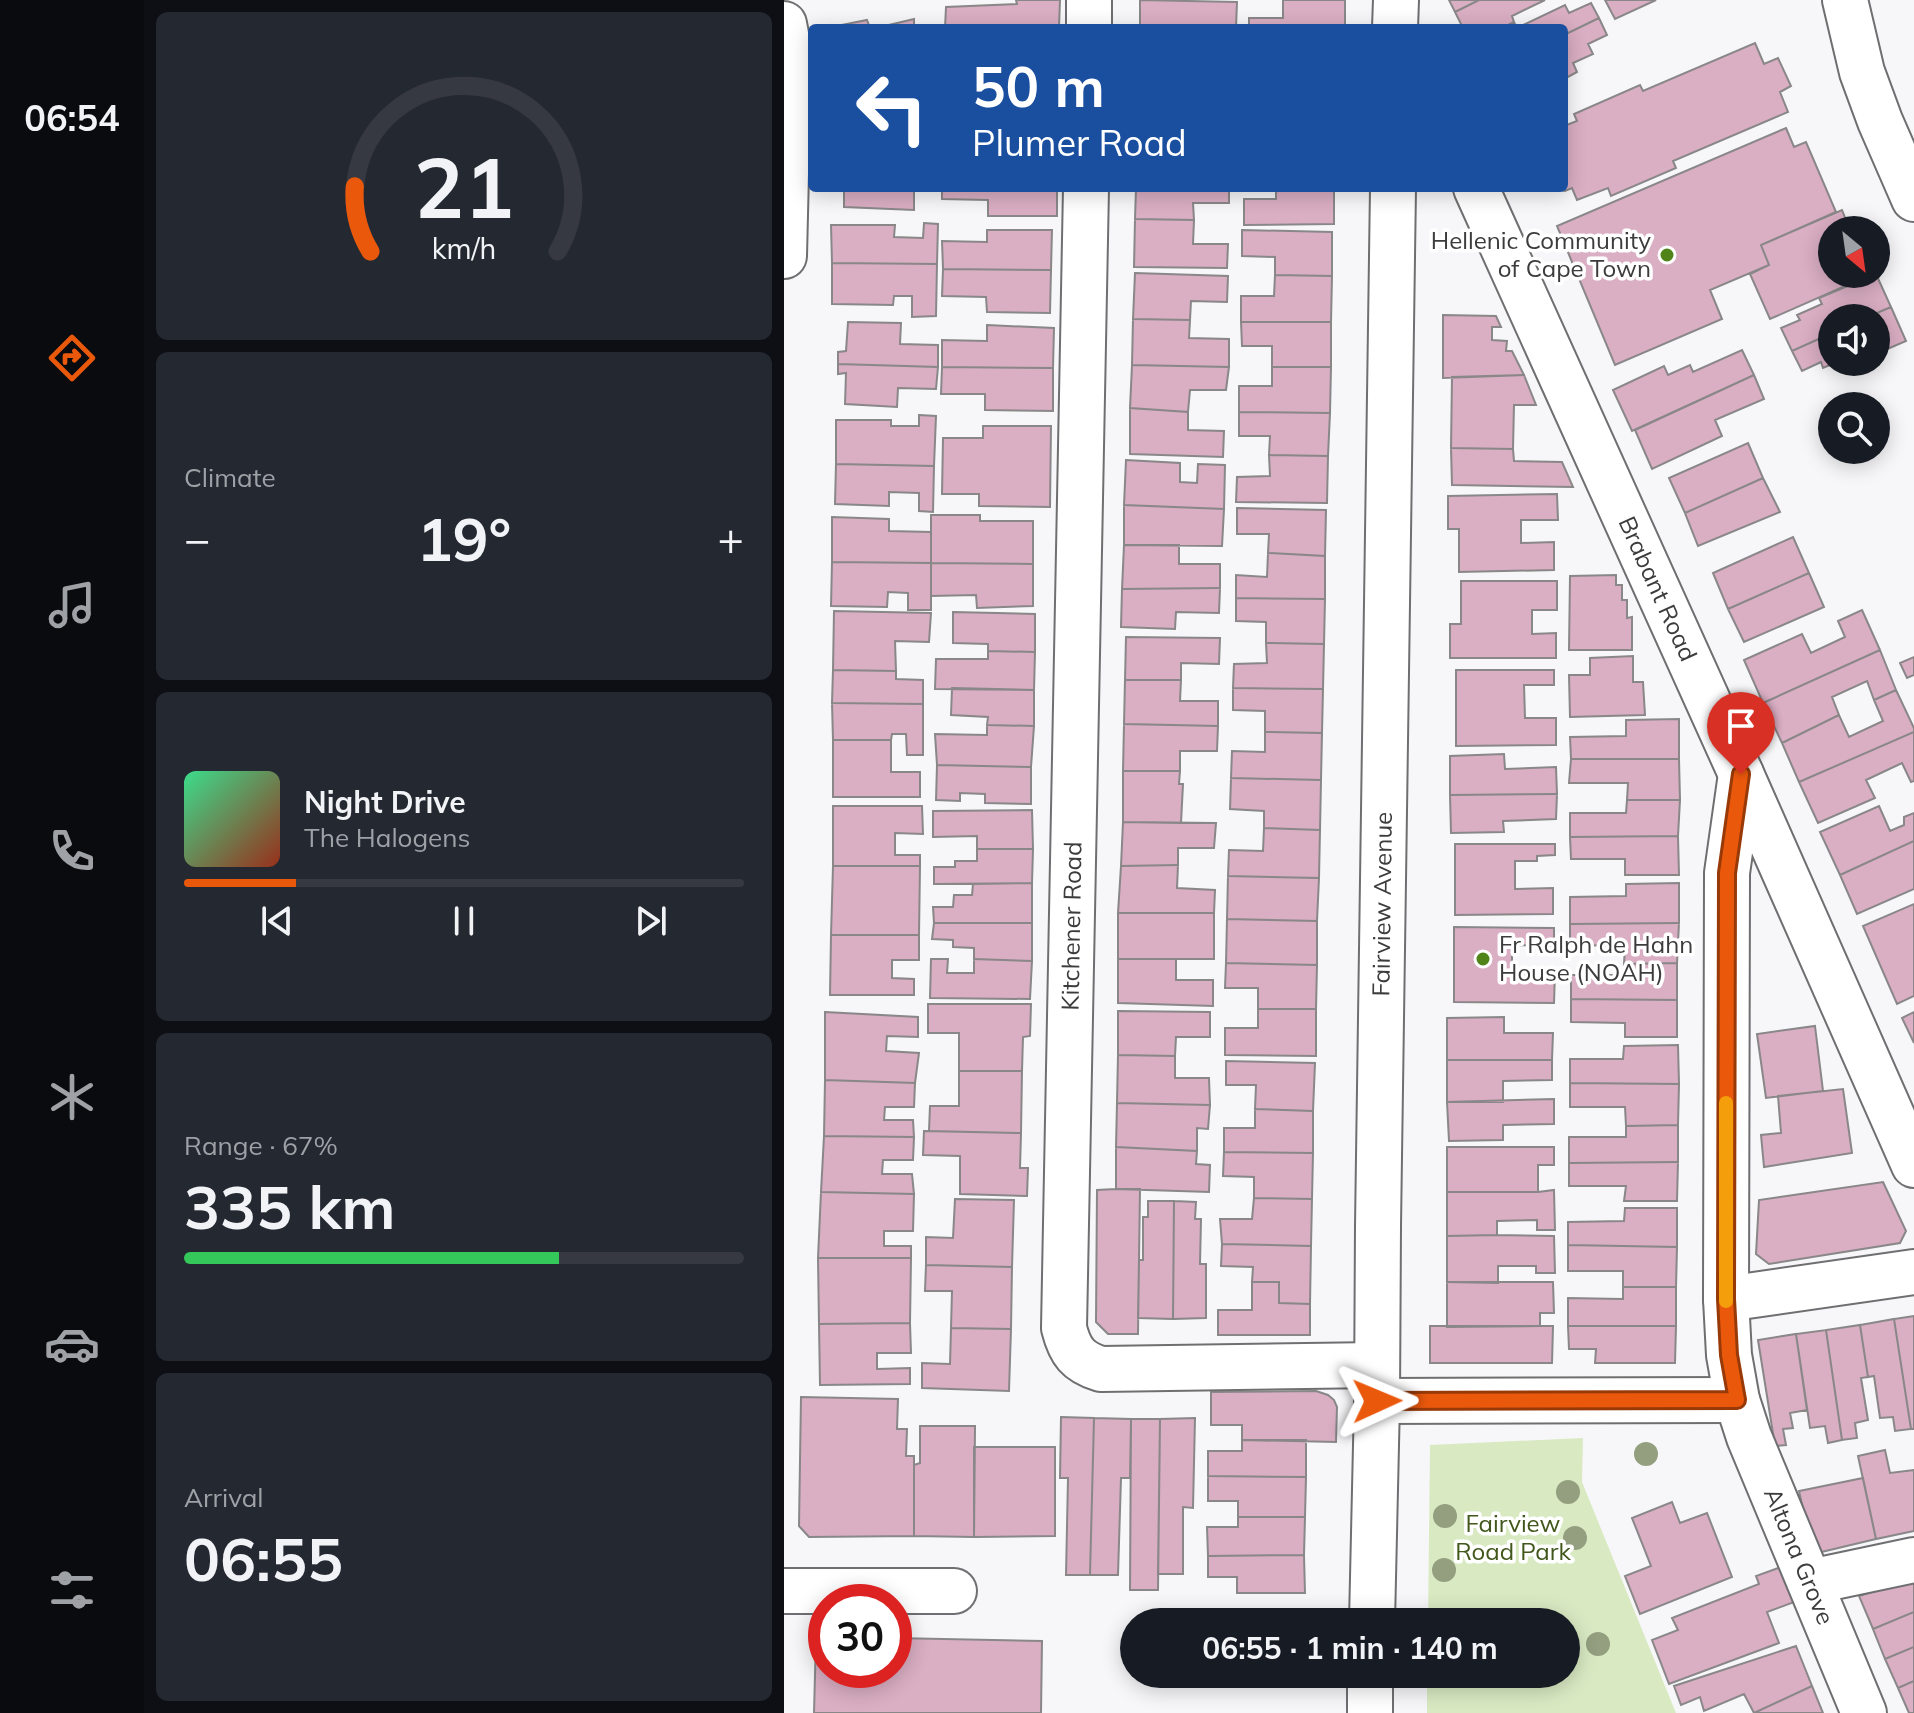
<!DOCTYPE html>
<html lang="en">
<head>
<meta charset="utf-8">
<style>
	body { margin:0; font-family:Mulish,sans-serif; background:#242831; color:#f1f3f6; height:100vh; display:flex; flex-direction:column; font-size:30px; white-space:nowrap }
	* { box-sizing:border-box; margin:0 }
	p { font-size:26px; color:#9ea1a6 }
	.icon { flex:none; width:44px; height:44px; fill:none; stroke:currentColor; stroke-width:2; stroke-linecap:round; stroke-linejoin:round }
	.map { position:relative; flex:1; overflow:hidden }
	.drawer { display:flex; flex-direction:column; gap:12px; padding:12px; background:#0d0f14; width:640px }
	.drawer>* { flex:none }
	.banner { position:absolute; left:24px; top:24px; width:760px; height:168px; border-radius:8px; box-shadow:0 4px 20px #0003; background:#1a4fa0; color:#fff; overflow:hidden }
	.needle { width:52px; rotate:151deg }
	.tools { position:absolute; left:1034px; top:216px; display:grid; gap:16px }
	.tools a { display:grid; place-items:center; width:72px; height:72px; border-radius:50%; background:#171b24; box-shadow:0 4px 20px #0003; font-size:40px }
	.speed { position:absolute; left:24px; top:1584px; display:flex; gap:16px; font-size:40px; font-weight:700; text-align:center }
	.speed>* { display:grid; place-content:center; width:104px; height:104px; border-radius:50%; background:#171b24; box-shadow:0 4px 20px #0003; line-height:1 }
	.speed .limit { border:12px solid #d22; background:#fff; color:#111 }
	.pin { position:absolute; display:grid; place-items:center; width:68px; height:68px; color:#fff; margin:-82px -34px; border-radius:50% 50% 50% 0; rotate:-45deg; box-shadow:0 0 8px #0007 }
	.pin .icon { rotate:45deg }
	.me { position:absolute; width:88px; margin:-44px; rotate:89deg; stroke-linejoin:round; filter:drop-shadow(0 0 6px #0008) }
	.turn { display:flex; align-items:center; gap:28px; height:168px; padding:0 32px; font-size:36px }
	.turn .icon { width:104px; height:104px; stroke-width:2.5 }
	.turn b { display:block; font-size:56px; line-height:68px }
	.big { font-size:60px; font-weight:700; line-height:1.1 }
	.drawer .widget { flex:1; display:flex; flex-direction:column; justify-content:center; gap:12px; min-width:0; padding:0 28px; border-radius:12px; background:#242831 }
	.drawer .dial { align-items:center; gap:0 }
	.dial svg { height:208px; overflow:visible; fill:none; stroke:#363941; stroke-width:7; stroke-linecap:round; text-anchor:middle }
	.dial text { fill:#f1f3f6; stroke:none }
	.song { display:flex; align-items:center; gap:24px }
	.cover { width:96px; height:96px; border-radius:12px; background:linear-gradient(135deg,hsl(150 70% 55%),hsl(10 70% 35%)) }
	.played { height:8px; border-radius:4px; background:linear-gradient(90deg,#ea580c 20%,#363941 20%) }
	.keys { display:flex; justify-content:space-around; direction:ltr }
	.heat { display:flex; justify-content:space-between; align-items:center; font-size:44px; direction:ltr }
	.charge { height:12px; border-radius:6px; background:linear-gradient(90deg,#34c759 67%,#363941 0) }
	.trip { position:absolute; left:336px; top:1608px; width:460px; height:80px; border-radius:40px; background:#171b24; box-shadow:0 4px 20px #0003; font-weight:700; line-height:80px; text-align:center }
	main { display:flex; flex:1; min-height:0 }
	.dock { display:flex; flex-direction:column; width:144px; justify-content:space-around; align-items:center; background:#090b0e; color:#9ea1a6 }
	.dock .icon { width:56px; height:56px }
	.dock .active { color:#ea580c }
	.dock b { font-size:36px; color:#f1f3f6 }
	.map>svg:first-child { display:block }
	.green { fill:#d9eac3 }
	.building { fill:#daaec3; stroke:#898788; stroke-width:2 }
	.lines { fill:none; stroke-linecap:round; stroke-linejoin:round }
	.street-casing { stroke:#6e6f70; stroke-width:48 }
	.street { stroke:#fff; stroke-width:44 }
	.tree { fill:#939f7f }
	.route-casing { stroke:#983908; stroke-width:20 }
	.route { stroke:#ea580c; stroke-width:14 }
	.slow { stroke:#f59e0b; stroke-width:14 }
	.poi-dot { fill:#508419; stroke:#fff; stroke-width:3 }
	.labels { text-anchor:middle; stroke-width:7; stroke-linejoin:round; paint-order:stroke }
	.poi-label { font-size:24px; fill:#3c3c3d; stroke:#fff; text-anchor:end }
	.street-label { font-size:24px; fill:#3c3c3d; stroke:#fff }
	.park-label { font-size:24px; fill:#42571b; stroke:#fff }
</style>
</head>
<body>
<main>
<nav class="dock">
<b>06:54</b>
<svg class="icon active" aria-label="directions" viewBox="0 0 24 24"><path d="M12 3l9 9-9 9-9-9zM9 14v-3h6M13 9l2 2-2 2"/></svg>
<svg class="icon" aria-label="music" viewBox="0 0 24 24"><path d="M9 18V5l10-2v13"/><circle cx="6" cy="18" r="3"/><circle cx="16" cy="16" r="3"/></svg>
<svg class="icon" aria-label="phone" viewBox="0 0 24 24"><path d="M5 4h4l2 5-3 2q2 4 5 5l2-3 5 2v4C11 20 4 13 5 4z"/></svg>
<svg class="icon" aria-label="climate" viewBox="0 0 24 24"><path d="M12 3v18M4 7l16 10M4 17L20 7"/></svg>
<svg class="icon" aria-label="car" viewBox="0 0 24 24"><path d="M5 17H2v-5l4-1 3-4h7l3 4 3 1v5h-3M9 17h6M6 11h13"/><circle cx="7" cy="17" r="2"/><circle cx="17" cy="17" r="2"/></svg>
<svg class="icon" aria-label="filters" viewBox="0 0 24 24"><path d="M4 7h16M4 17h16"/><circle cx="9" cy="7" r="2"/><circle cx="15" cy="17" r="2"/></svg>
</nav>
<section class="drawer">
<div class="widget dial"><svg viewBox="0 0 100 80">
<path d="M14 69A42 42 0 1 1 86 69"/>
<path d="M14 69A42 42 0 0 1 8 44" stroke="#ea580c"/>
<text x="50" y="56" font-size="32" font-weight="700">21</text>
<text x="50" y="72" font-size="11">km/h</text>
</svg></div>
<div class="widget"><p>Climate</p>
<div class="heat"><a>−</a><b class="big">19°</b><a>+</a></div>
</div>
<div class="widget">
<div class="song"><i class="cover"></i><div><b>Night Drive</b><p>The Halogens</p></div></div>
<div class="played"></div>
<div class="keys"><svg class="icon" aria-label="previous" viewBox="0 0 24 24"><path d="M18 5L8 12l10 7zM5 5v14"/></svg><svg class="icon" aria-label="pause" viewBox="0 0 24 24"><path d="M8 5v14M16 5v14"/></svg><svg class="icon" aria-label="next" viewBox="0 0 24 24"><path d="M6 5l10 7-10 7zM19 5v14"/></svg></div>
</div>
<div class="widget"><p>Range · 67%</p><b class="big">335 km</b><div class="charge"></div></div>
<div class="widget"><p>Arrival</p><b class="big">06:55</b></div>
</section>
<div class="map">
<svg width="1130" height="1713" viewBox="0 0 1130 1713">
	<rect width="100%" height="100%" fill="#f7f7f9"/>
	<path class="green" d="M799,1438L798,1482L892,1713H643V1674H782V1622H644L646,1445Z"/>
	<path class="building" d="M232,0H276L275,28H161L162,7L233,4Z
		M356,0L453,2L452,28H356Z
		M499,0H561V28H465V18H499Z
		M665,0H695L671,12Z
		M695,0H761L728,16L730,22L718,28H679L671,12Z
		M821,0H872L831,19Z
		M807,3L815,18L780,35V28H718L730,22L733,28L781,5L785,13Z
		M815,18L823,35L804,44L809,54L789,63L793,72L780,79V35Z
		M130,19V28H92Z
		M83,20L86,28H47V27Z
		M971,43L980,64L994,58L1007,86L996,92L1004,112L889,161L892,168L827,196L824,188L793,200L788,188L781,191L766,188H780V126L793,121L790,114L856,85L859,91Z
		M1002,128L1010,147L1022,142L1052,212L977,245L985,265L926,290L938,319L831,365L773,226Z
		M60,188H130V210L60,207Z
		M158,188H273V216H204V200L158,199Z
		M352,188H445V203H409L410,220L351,219Z
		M492,188H550V224L460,225V199H492Z
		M1058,210L1066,230H1048V274L1086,275L986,319L966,274L985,265L977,245Z
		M351,219L410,220L409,244H444L443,268L350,267Z
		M140,223L154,224L153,264L48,263L47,225H111L110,237L139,238Z
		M203,230H268L267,270L159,269L158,241L203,242Z
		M458,230L548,232V276L491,275V257L458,256Z
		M48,263L153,264L152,316L128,317V296H110L109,305L48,304Z
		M159,269L267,270L266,313L203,312L202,297L158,296Z
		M351,273L444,276L443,302L407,301L406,320L349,319Z
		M1092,274L1107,307L1081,318H1048V333L1008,351L997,328L1016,320L1013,315L1038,304L1035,298Z
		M491,275L548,276L547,322H457V296H490Z
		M1107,307L1122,341L1092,354V318H1081Z
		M659,315L712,316L717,327H708V340L723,341L722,351H728L740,375L659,378Z
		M349,319L406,320L405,338L445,339V367L348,365Z
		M64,322L117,323L116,344L154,345V367L54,364V352L62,351Z
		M457,322H547V367H488V346H458Z
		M203,325L270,328L269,368L158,367V340L203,341Z
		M1048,333V362H1053L1039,368L1037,362L1018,371L1008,351Z
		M958,350L970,375L848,431L829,390L880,366L884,375L906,365L909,372Z
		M54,364L154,367L152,389L114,388L113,407L61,404L62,373L54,374Z
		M348,365L445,367L442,390H406L404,412L346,408Z
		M158,367L269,368V411L201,410V394H157Z
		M488,367H547L546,413L455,412V386H488Z
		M740,375L752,405H730L729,449L667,448L668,377Z
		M970,375L980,399L931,420L938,436L868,469L851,430Z
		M346,408L404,412V430L440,431L439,457L346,454Z
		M455,412L546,413L544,456L485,455L486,436H455Z
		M135,415L152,416L150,466L52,464V420H107V426H135Z
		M199,426H267L266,507L195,506V494H158L159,438H199Z
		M964,443L979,478L901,513L885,478Z
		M667,448L729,449L730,461L778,462L789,487L668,485Z
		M485,455L544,456L543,503L452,502L453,477L486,476Z
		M342,460L396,463V482L413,483L414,464L441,465L440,509L340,505Z
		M52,464L150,466L149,512L135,511V493L105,492V506L51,504Z
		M979,478L996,512L914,546L901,513Z
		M773,494L774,520H737V543L770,542V570L675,572V529H664V496Z
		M340,505L440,509L438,546L340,545Z
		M453,508L542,510L541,556L484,553L485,534H453Z
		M147,515H196V521H249V564L147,563Z
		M48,517L105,519V531L147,532V563L48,562Z
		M1009,537L1025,573L944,609L929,573Z
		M340,545H395V564H436V588L338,589Z
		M484,553L541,556V599L452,598V575L483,577Z
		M48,562L147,563V610H124V593L104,592L103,607L47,606Z
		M147,563L249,564V606L193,608L192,595L147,596Z
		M1025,573L1040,607L960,642L944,609Z
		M832,575V585H838V600H843V618L848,617V650H785L786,576Z
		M677,581H773V610H748V634L772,633V658H666V624H677Z
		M436,588L435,613L392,612L391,629L337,627L338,589Z
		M452,598L541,599L540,644L482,643V622L452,621Z
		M1078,610L1096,650L979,703L960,660L1018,634L1027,653L1061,637L1054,621Z
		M50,611L147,613L145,642L111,641L112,671L49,670Z
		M169,612L251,614V652L204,651V644L169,643Z
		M342,637L436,638L435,664L397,663V680H341Z
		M482,643L540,644L539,689L449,688L450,664L483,663Z
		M1096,650L1112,690L1090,700L1083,681L1048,697L1055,715L998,743L979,703Z
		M204,651L251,652L250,690L151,689L152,659H204Z
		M849,656V682H859L861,715L786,717L785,675H806V658Z
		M1130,657V675L1123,678L1116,663Z
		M49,670L112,671V679L139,680V704L48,703Z
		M672,670H770V685H740L741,718H772V745L672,746Z
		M341,680H397L396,701H434V726L340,724Z
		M168,688L250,690V726L203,725L204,717L167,715Z
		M449,688L539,689L538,733L481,732V711L449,710Z
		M1112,690L1130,728V732L1015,782L998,743L1055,715L1065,737L1099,721L1090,700Z
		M48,703L139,704V755H123L122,734H108L107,740H49Z
		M895,719V759H787L786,737L842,736V720Z
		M340,724L434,726L433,751H396V771H339Z
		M203,725L250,726L247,767L153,765L151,734L203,735Z
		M481,732L538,733L537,780L447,778L448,751L481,752Z
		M1130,732V781L1127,782L1118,763L1082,780L1091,798L1034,823L1015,782Z
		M49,740H107V772H136V797H49Z
		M720,754L721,769L772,767L773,794L666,795V756Z
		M787,759H895L896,800H843L844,783H785Z
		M153,765L247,767V804L201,803V794L176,793V801L152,800Z
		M339,771H396L395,784H399L397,823L339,822Z
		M447,778L537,780L536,830L480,828V811L446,809Z
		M773,794L772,819L719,821L720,832L667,833L666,795Z
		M843,800H896L894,836L786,837V813H842Z
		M49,806H138L139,834L111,833V855H136V866H49Z
		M1095,806L1106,831L1120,825V817L1130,813V841L1056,875L1036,832Z
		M248,810L249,849H193V836L149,837V811Z
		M339,822L432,823L430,848H394V865L337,866Z
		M480,828L536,830L535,878L444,876L445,850L479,851Z
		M894,836L895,875H841V859H787L786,837Z
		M1130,841V889L1073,914L1056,875Z
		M671,844H771V855L753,856V861H731V889L769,888V914L671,915Z
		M193,849H249L248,883L150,884V867H171V861H193Z
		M394,865L393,888L431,890L430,913H334L337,866Z
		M49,866H136L135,935H47Z
		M444,876L535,878L533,921L443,919Z
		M248,883V923H150L149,907H169L170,895H188L189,884Z
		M895,883V923L786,924V897L842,896V884Z
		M1130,904V996L1113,1004L1079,926Z
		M334,913H430V959H334Z
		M443,919L533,921V965L442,963Z
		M150,923H248V961L190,959V948L169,947V940L148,939Z
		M895,923L893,963L840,964L841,946L786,945V924Z
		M670,927L770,928V946L728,945V972H771L770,1003L670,1002Z
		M47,935H135V960H108V978L130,979V995H46Z
		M147,959H164L163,973H190V959L248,961L246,999L146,998Z
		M334,959H392V980H429V1006L334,1003Z
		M442,963L533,965L532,1009H474V988H441Z
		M893,963V1000L787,999V975H840V964Z
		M787,999L893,1000V1037H841V1023L787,1022Z
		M144,1004H247L246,1036L239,1037L238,1071H175V1033H144Z
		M474,1009H532V1056L441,1055V1028H474Z
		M334,1011L426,1012V1037H392L391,1056L334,1055Z
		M41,1012L134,1017V1037L103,1036L102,1051L135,1053L131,1083L41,1080Z
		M1130,1012V1043L1118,1018Z
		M720,1017V1033H769L768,1060H663V1018Z
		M1031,1026L1039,1091L982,1098L973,1034Z
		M894,1045L895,1084L786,1083V1059H839L840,1046Z
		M334,1055L391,1056V1078H425L426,1105L333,1103Z
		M663,1060H768V1080L719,1081V1102H663Z
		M442,1061L531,1063L529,1111L471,1109L472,1085H442Z
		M175,1071H238L237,1133L145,1131L146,1106H175Z
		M41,1080L131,1083L130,1107H101L100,1120H129L130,1137L40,1136Z
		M786,1083L895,1084L894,1125L842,1126L841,1107H786Z
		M1059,1089L1068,1153L980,1167L977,1135L997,1133L994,1096Z
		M770,1099V1124L719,1125V1140L665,1141L663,1102Z
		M333,1103L426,1105L424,1129L413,1128V1151L332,1147Z
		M471,1109L529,1111V1153L440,1152V1128H471Z
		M894,1125V1162L785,1163V1137H842V1126Z
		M140,1131L237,1133L236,1168H244L243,1196L176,1194V1156L139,1155Z
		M40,1136L130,1137L129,1160H99L98,1174H128L130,1194L37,1192Z
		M332,1147L413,1151L412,1164L426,1165L425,1192L332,1189Z
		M663,1147H770V1165H754V1192H663Z
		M440,1152L529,1153L528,1199L470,1198V1177L439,1176Z
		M894,1162L893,1201H840L842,1186H785V1163Z
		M1099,1182L1122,1231L1116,1243L985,1264L972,1254L975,1200Z
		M332,1189H356L354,1334H324L312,1322L313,1190Z
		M770,1190L771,1230H753V1220L713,1221V1235L663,1236V1192H754Z
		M37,1192L130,1194L129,1231H100V1246H127V1258H34Z
		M470,1198L528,1199L527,1246L438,1244L436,1219H468Z
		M171,1199L230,1200L228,1267L142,1265V1237L169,1238Z
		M364,1201H390L389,1319L354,1318L355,1260H359V1217H364Z
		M390,1201L412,1202L411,1219H417L416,1264H422V1318L389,1319Z
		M841,1208H893V1247L784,1245V1222L840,1221Z
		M713,1235L770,1236L771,1273H752V1266H714V1283L663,1282V1236Z
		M438,1244L527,1246L526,1304L495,1303V1282H468L469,1267L437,1266Z
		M784,1245L893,1247L892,1287H839V1271H784Z
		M34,1258H127L126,1323L35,1324Z
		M142,1265L228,1267L227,1329L167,1328L168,1291H141Z
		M468,1282H495V1303L526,1304V1335H434V1310H468Z
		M663,1282H769L770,1313H756V1326L663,1327Z
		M839,1287H892V1326H784V1298L839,1299Z
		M1130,1316V1429H1127L1110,1319Z
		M1110,1319L1127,1429L1111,1431L1109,1417L1096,1418L1090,1376L1084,1377L1076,1325Z
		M126,1323L127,1353H93V1369L126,1368V1384L36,1385L35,1324Z
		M1076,1325L1084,1377L1077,1378L1084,1420L1071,1423L1073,1438L1058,1440L1042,1330Z
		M646,1326H769L768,1363H646Z
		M784,1326H892L891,1363H811L812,1349H785Z
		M167,1328L227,1329L225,1391L138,1388V1363L166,1364Z
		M1042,1330L1058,1440L1044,1443L1041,1426L1026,1428L1012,1334Z
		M1012,1334L1023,1410L1006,1413L1009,1428L999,1429L1002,1445L991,1446L974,1340Z
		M532,1391L544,1395L550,1400L553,1407L552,1442L458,1440V1425H427V1392Z
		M17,1397L114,1399L113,1429H123L122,1456H130V1536L25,1537L15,1526Z
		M277,1417L310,1418L306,1575H282L284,1478H276Z
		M310,1418L347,1419L346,1478H337L334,1575H306Z
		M411,1418L409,1508L399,1507V1574H374L376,1419Z
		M347,1419H376L374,1590H346Z
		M136,1426H191L190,1537L130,1536V1465L136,1463Z
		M458,1440H522V1477L424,1476V1451H458Z
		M190,1447H271V1536L190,1537Z
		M1101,1450L1106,1473L1130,1470V1531L1092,1539L1074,1456Z
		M424,1476L522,1477L521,1517H454V1501H424Z
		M1079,1478L1092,1539L1029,1554L1015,1491Z
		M888,1502L896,1523L923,1513L948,1577L856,1614L841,1576L867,1566L848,1518Z
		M454,1517H521L520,1555L424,1556L423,1527H454Z
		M520,1555L521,1593H453V1577H424V1556Z
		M1000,1566L1013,1601L983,1612L995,1643L885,1684L868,1640L894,1630L888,1618L975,1584L972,1576Z
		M1130,1579V1612L1089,1629L1075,1596Z
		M1130,1612V1647L1101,1659L1089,1629Z
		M32,1637H42V1670H110V1638L258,1641L257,1713H30Z
		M1012,1646L1028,1686L970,1713L960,1694L920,1711L916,1697L897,1705L890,1686Z
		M1130,1647V1681L1114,1688L1101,1659Z
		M1130,1681V1713H1125L1114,1688Z
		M1028,1686L1039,1713H970Z"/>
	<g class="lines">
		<defs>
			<g id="street">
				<path d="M1061,0L1078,72L1096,121L1130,199"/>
				<path d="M0,24L5,50L0,256"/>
				<path d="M305,28V0"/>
				<path d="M611,28L612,0"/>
				<path d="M302,188L280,1328C286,1352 294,1362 317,1369L593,1365"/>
				<path id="s1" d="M692,188L957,774L1130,1165"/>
				<path id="s2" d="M957,774L943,873L942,1299L945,1355L953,1400L965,1437L1080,1713"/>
				<path d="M942,1299L1130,1272"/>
				<path d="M593,1401L953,1400"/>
				<path d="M1026,1582L1130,1560"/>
				<path d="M0,1591H170"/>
				<path id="s3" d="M588,1622L593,1401L594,1226L609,188"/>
				<path d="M586,1713V1674"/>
			</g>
		</defs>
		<use href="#street" class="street-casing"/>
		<use href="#street" class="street"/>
	</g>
	<g class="tree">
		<circle cx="862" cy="1454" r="12"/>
		<circle cx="784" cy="1492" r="12"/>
		<circle cx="661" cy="1516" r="12"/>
		<circle cx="791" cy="1538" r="12"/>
		<circle cx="660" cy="1570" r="12"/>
		<circle cx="814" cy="1644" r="12"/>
	</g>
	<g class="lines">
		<defs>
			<path id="route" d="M593,1401L953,1400L945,1355L942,1299L943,873L957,774"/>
		</defs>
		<use href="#route" class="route-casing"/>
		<use href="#route" class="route"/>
		<path class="slow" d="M942,1301V1103"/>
	</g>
	<g class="poi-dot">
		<circle cx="883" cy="255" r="8"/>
		<circle cx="699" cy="959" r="8"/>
	</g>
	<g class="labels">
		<g class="poi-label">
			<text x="867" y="249">Hellenic Community<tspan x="867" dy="28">of Cape Town</tspan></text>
			<text x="715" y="953" text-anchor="start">Fr Ralph de Hahn<tspan x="715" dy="28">House (NOAH)</tspan></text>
		</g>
		<g class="street-label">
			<text dy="8" stroke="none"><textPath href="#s1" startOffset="440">Brabant Road</textPath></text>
			<text dy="8" stroke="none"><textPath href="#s3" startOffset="718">Fairview Avenue</textPath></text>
			<text transform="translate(288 926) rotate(-89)" y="8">Kitchener Road</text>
			<text dy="8" stroke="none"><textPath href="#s2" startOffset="796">Altona Grove</textPath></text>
		</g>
		<g class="park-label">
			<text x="729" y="1532">Fairview<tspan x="729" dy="28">Road Park</tspan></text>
		</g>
	</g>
</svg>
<div class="tools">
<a><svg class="needle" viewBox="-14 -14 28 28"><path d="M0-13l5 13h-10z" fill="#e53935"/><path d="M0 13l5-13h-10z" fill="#9ea1a6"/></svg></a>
<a><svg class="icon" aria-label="sound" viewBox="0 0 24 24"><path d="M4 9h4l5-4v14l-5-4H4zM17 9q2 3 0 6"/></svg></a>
<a><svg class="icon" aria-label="search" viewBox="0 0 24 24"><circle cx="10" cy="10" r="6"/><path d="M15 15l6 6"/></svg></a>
</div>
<div class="speed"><div class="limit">30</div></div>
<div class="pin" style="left:957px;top:774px;background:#d93025"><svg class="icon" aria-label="arrive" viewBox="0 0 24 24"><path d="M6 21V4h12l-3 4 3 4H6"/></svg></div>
<svg class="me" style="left:593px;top:1401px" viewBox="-20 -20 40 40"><path d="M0-17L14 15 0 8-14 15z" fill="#ea580c" stroke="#fff" stroke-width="4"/></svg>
<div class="trip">06:55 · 1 min · 140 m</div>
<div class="banner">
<div class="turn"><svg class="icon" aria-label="left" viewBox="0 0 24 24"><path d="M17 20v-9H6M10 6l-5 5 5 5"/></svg><div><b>50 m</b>Plumer Road</div></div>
</div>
</div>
</main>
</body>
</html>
